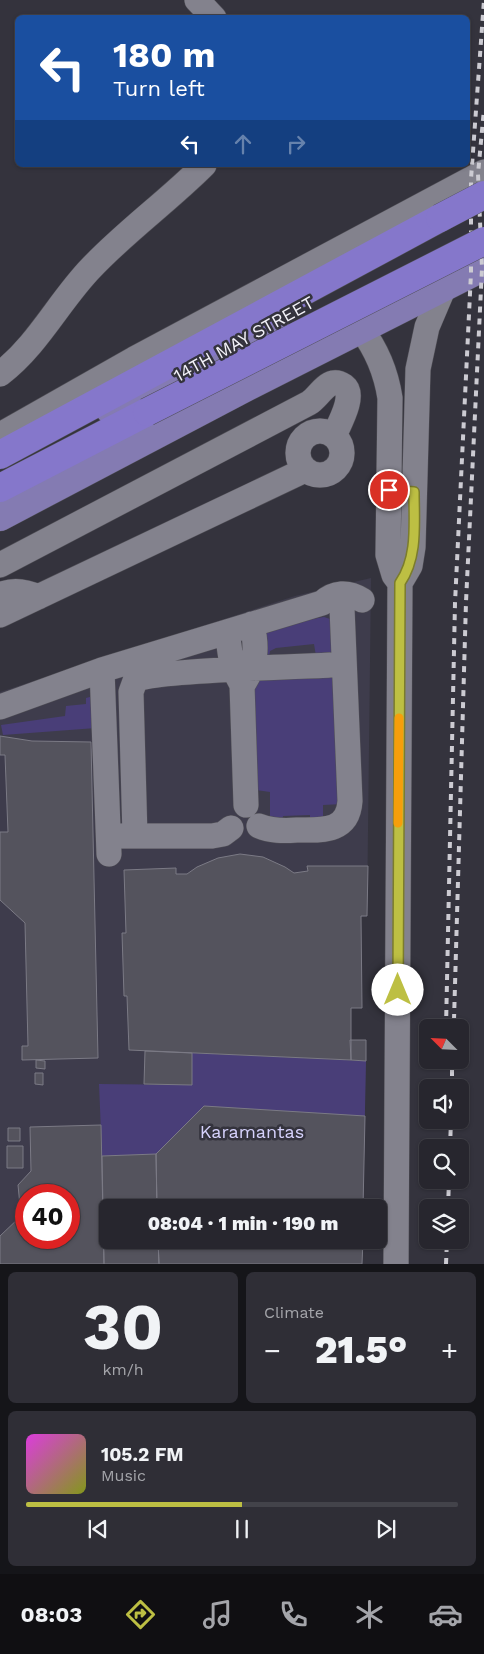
<!DOCTYPE html>
<html lang="en">
<head>
<meta charset="utf-8">
<style>
	body { margin:0; font-family:"Work Sans",sans-serif; background:#2f2e36; color:#f1f3f6; height:100vh; display:flex; flex-direction:column; font-size:19px; white-space:nowrap }
	* { box-sizing:border-box; margin:0 }
	p { font-size:16px; color:#a4a5aa }
	.icon { flex:none; width:28px; height:28px; fill:none; stroke:currentColor; stroke-width:2; stroke-linecap:round; stroke-linejoin:round }
	.map { position:relative; height:1264px; overflow:hidden }
	.sheet { display:flex; flex-direction:column; gap:8px; padding:8px; background:#151519; flex:1 }
	.sheet>* { flex:none }
	.banner { position:absolute; left:15px; top:15px; width:455px; height:152px; border-radius:8px; box-shadow:0 1px 4px #0004,0 0 0 1px #43434a; background:#1a4fa0; color:#fff; overflow:hidden }
	.needle { width:32px; rotate:294deg }
	.fabs { position:absolute; left:419px; top:1019px; display:grid; gap:10px }
	.fabs a { display:grid; place-items:center; width:50px; height:50px; border-radius:8px; background:#27262e; box-shadow:0 1px 4px #0004,0 0 0 1px #43434a; font-size:25px }
	.speed { position:absolute; left:15px; top:1184px; display:flex; gap:10px; font-size:25px; font-weight:700; text-align:center }
	.speed>* { display:grid; place-content:center; width:65px; height:65px; border-radius:50%; background:#27262e; box-shadow:0 1px 4px #0004,0 0 0 1px #43434a; line-height:1 }
	.speed .limit { border:8px solid #d22; background:#fff; color:#111 }
	.pin { position:absolute; display:grid; place-items:center; width:42px; height:42px; color:#fff; margin:-21px; border:2px solid #fff; border-radius:50%; box-shadow:0 1px 5px #0007 }
	.me { position:absolute; width:55px; margin:-28px; rotate:0deg; stroke-linejoin:round; filter:drop-shadow(0 0 4px #0008) }
	.turn { display:flex; align-items:center; gap:18px; height:105px; padding:0 15px; font-size:22px }
	.turn .icon { width:65px; height:65px; stroke-width:2.5 }
	.turn b { display:block; font-size:35px; line-height:42px }
	.lanes { display:flex; align-items:center; height:48px; padding:0 15px; background:#0003; justify-content:center; gap:25px; direction:ltr }
	.lanes .off { opacity:.35 }
	.big { font-size:38px; font-weight:800; line-height:1.1 }
	.sheet .card { flex:1; display:flex; flex-direction:column; justify-content:center; gap:8px; min-width:0; padding:0 18px; border-radius:8px; background:#2f2e36 }
	.sheet .dial { align-items:center; gap:0 }
	.dial b { font-size:65px; line-height:1 }
	.song { display:flex; align-items:center; gap:15px }
	.cover { width:60px; height:60px; border-radius:8px; background:linear-gradient(135deg,hsl(300 70% 55%),hsl(70 70% 35%)) }
	.played { height:5px; border-radius:2px; background:linear-gradient(90deg,#bdbf43 50%,#43434a 50%) }
	.keys { display:flex; justify-content:space-around; direction:ltr }
	.heat { display:flex; justify-content:space-between; align-items:center; font-size:28px; direction:ltr }
	.sheet .tiles { flex:1; display:grid; gap:8px; grid-template-columns:1fr 1fr }
	.card:last-child { grid-column:span 2 }
	.trip { position:absolute; left:99px; top:1199px; width:288px; height:50px; border-radius:8px; background:#27262e; box-shadow:0 1px 4px #0004,0 0 0 1px #43434a; font-weight:800; line-height:50px; text-align:center }
	.dock { display:flex; height:80px; justify-content:space-around; align-items:center; background:#100f12; color:#a4a5aa }
	.dock .icon { width:35px; height:35px }
	.dock .active { color:#bdbf43 }
	.dock b { font-size:22px; color:#f1f3f6 }
	.map>svg:first-child { display:block }
	.built { fill:#3e3c4c; fill-rule:evenodd }
	.green { fill:#493e78 }
	.building { fill:#54535d; stroke:#7b7a85; fill-rule:evenodd }
	.lines { fill:none; stroke-linecap:round; stroke-linejoin:round }
	.minor-casing { stroke:#504f56; stroke-width:26 }
	.major-casing { stroke:#504f56; stroke-width:29 }
	.highway-casing { stroke:#504f56; stroke-width:29 }
	.minor { stroke:#83828d; stroke-width:25 }
	.major { stroke:#847bb2; stroke-width:28 }
	.highway { stroke:#8577cb; stroke-width:28 }
	.rail { stroke:#cccbd2; stroke-width:4; stroke-dasharray:6 6; stroke-linecap:butt }
	.highway-bridge-casing { stroke:#504f56; stroke-width:29; stroke-linecap:butt }
	.highway-bridge { stroke:#8577cb; stroke-width:28 }
	.route-casing { stroke:#7b7c2c; stroke-width:12 }
	.route { stroke:#bdbf43; stroke-width:9 }
	.slow { stroke:#f59e0b; stroke-width:9 }
	.labels { text-anchor:middle; stroke-width:5; stroke-linejoin:round; paint-order:stroke }
	.street-label { font-size:18px; fill:#f3f2f9; stroke:#34333d }
	.park-label { font-size:18px; fill:#d6d2fc; stroke:#34333d }
</style>
</head>
<body>
<div class="map">
<svg width="484" height="1264" viewBox="0 0 484 1264">
	<rect width="100%" height="100%" fill="#34333d"/>
	<path class="built" d="M371,578L367,916L361,917L362,1008H351V1040H366L363,1207L108,1208V1240L362,1264H0V692L295,596ZM26,1195H69V1238H26Z"/>
	<path class="green" d="M324,617L330,619L336,655L316,656L314,644L276,648L270,651L269,657L263,658L266,627Z
		M335,672L342,804L323,805V820L310,821V815L283,816L282,823H270V792L256,790L253,681Z
		M93,696L96,728L3,735L1,725L65,716L66,706L86,704V698Z
		M192,1053L366,1061L363,1207H157L156,1155L102,1156L99,1084L191,1085Z"/>
	<path class="building" d="M0,736L32,741L91,742L98,1058L22,1060V1046H28L25,923L0,900V832H8L5,755H0Z
		M240,854L263,857L285,867L294,873L308,871L307,866H368L367,916H361L362,1008H351V1060L129,1050L127,996H124L122,933H126L124,870L176,868V874H187L197,867L218,858Z
		M350,1040H366V1061L351,1060Z
		M145,1051L192,1053V1085L144,1084Z
		M36,1060L45,1061V1069L36,1068Z
		M35,1073H43V1085L35,1084Z
		M204,1106L365,1116L363,1208H157L156,1154Z
		M101,1125L104,1264H0V1236L21,1216L18,1185L31,1171L30,1127ZM26,1195H69V1238H26Z
		M8,1128H20V1141H8Z
		M7,1146H23V1168H7Z
		M156,1154L157,1208H108V1240H158L159,1264H104L102,1156Z
		M158,1240H363L362,1264H159Z"/>
	<g class="lines">
		<defs>
			<path id="minor" d="M197,0L214,18
				M361,329C377,350 386,372 390,398L388,555L394,575L400,583
				M0,374C38,345 59,301 91,268C126,231 168,201 204,165
				M298 453a22 22 0 1 1 44 0a22 22 0 1 1-44 0Z
				M0,435L134,359L484,172
				M0,565L309,403C317,398 324,385 333,383C337,382 341,384 344,386C356,395 339,424 334,436
				M0,595C13,589 25,591 38,597
				M0,615L305,470
				M227,632L232,666L242,685L246,805
				M102,670L109,854
				M244,683C257,663 257,646 252,624
				M0,707L102,670L322,603C334,592 348,591 362,600
				M259,826C271,831 283,831 297,830C321,830 348,833 350,801L342,608
				M118,836H212L223,834L231,828
				M135,836L131,692L135,681C149,670 302,667 330,665
				M396,1264L400,583L410,566L413,547L418,369L427,327L444,287"/>
			<path id="major" d="M110,410L169,381L275,322
				M0,517L247,387L484,267"/>
			<path id="highway" d="M0,455L440,218
				M0,488L147,412"/>
		</defs>
		<use href="#minor" class="minor-casing"/>
		<use href="#major" class="major-casing"/>
		<use href="#highway" class="highway-casing"/>
		<use href="#minor" class="minor"/>
		<use href="#major" class="major"/>
		<use href="#highway" class="highway"/>
		<path class="rail" d="M454,1020L466,602L482,268L478,174L484,109
			M446,1028L455,603L471,273V179L484,0
			M452,1088V1060
			M450,1148L451,1120
			M448,1208L449,1180
			M446,1264L447,1240"/>
		<defs>
			<path id="highway-bridge" d="M440,218L484,195
				M147,412L484,241"/>
		</defs>
		<use href="#highway-bridge" class="highway-bridge-casing"/>
		<use href="#highway-bridge" class="highway-bridge"/>
	</g>
	<g class="lines">
		<defs>
			<path id="route" d="M389,490L414,492C414,523 418,557 400,583L398,990"/>
		</defs>
		<use href="#route" class="route-casing"/>
		<use href="#route" class="route"/>
		<path class="slow" d="M398,823L399,718"/>
	</g>
	<g class="labels">
		<g class="street-label">
			<text transform="translate(244 339) rotate(-29)" y="6">14TH MAY STREET</text>
		</g>
		<g class="park-label">
			<text x="252" y="1138">Karamantas</text>
		</g>
	</g>
</svg>
<div class="fabs">
<a><svg class="needle" viewBox="-14 -14 28 28"><path d="M0-13l5 13h-10z" fill="#e53935"/><path d="M0 13l5-13h-10z" fill="#a4a5aa"/></svg></a>
<a><svg class="icon" aria-label="sound" viewBox="0 0 24 24"><path d="M4 9h4l5-4v14l-5-4H4zM17 9q2 3 0 6"/></svg></a>
<a><svg class="icon" aria-label="search" viewBox="0 0 24 24"><circle cx="10" cy="10" r="6"/><path d="M15 15l6 6"/></svg></a>
<a><svg class="icon" aria-label="layers" viewBox="0 0 24 24"><path d="M12 4l9 5-9 5-9-5zM3 14l9 5 9-5"/></svg></a>
</div>
<div class="speed"><div class="limit">40</div></div>
<div class="pin" style="left:389px;top:490px;background:#d93025"><svg class="icon" aria-label="arrive" viewBox="0 0 24 24"><path d="M6 21V4h12l-3 4 3 4H6"/></svg></div>
<svg class="me" style="left:398px;top:990px" viewBox="-20 -20 40 40"><circle r="19" fill="#fff"/><path d="M0-13L10 11 0 6-10 11z" fill="#bdbf43"/></svg>
<div class="trip">08:04 · 1 min · 190 m</div>
<div class="banner">
<div class="turn"><svg class="icon" aria-label="left" viewBox="0 0 24 24"><path d="M17 20v-9H6M10 6l-5 5 5 5"/></svg><div><b>180 m</b>Turn left</div></div>
<div class="lanes"><svg class="icon" aria-label="left" viewBox="0 0 24 24"><path d="M17 20v-9H6M10 6l-5 5 5 5"/></svg><svg class="icon off" aria-label="ahead" viewBox="0 0 24 24"><path d="M12 20V5M6 11l6-6 6 6"/></svg><svg class="icon off" aria-label="right" viewBox="0 0 24 24"><path d="M7 20v-9h11M14 6l5 5-5 5"/></svg></div>
</div>
</div>
<section class="sheet">
<div class="tiles">
<div class="card dial"><b>30</b><p>km/h</p></div>
<div class="card"><p>Climate</p>
<div class="heat"><a>−</a><b class="big">21.5°</b><a>+</a></div>
</div>
<div class="card">
<div class="song"><i class="cover"></i><div><b>105.2 FM</b><p>Music</p></div></div>
<div class="played"></div>
<div class="keys"><svg class="icon" aria-label="previous" viewBox="0 0 24 24"><path d="M18 5L8 12l10 7zM5 5v14"/></svg><svg class="icon" aria-label="pause" viewBox="0 0 24 24"><path d="M8 5v14M16 5v14"/></svg><svg class="icon" aria-label="next" viewBox="0 0 24 24"><path d="M6 5l10 7-10 7zM19 5v14"/></svg></div>
</div>
</div>
</section>
<nav class="dock">
<b>08:03</b>
<svg class="icon active" aria-label="directions" viewBox="0 0 24 24"><path d="M12 3l9 9-9 9-9-9zM9 14v-3h6M13 9l2 2-2 2"/></svg>
<svg class="icon" aria-label="music" viewBox="0 0 24 24"><path d="M9 18V5l10-2v13"/><circle cx="6" cy="18" r="3"/><circle cx="16" cy="16" r="3"/></svg>
<svg class="icon" aria-label="phone" viewBox="0 0 24 24"><path d="M5 4h4l2 5-3 2q2 4 5 5l2-3 5 2v4C11 20 4 13 5 4z"/></svg>
<svg class="icon" aria-label="climate" viewBox="0 0 24 24"><path d="M12 3v18M4 7l16 10M4 17L20 7"/></svg>
<svg class="icon" aria-label="car" viewBox="0 0 24 24"><path d="M5 17H2v-5l4-1 3-4h7l3 4 3 1v5h-3M9 17h6M6 11h13"/><circle cx="7" cy="17" r="2"/><circle cx="17" cy="17" r="2"/></svg>
</nav>
</body>
</html>
